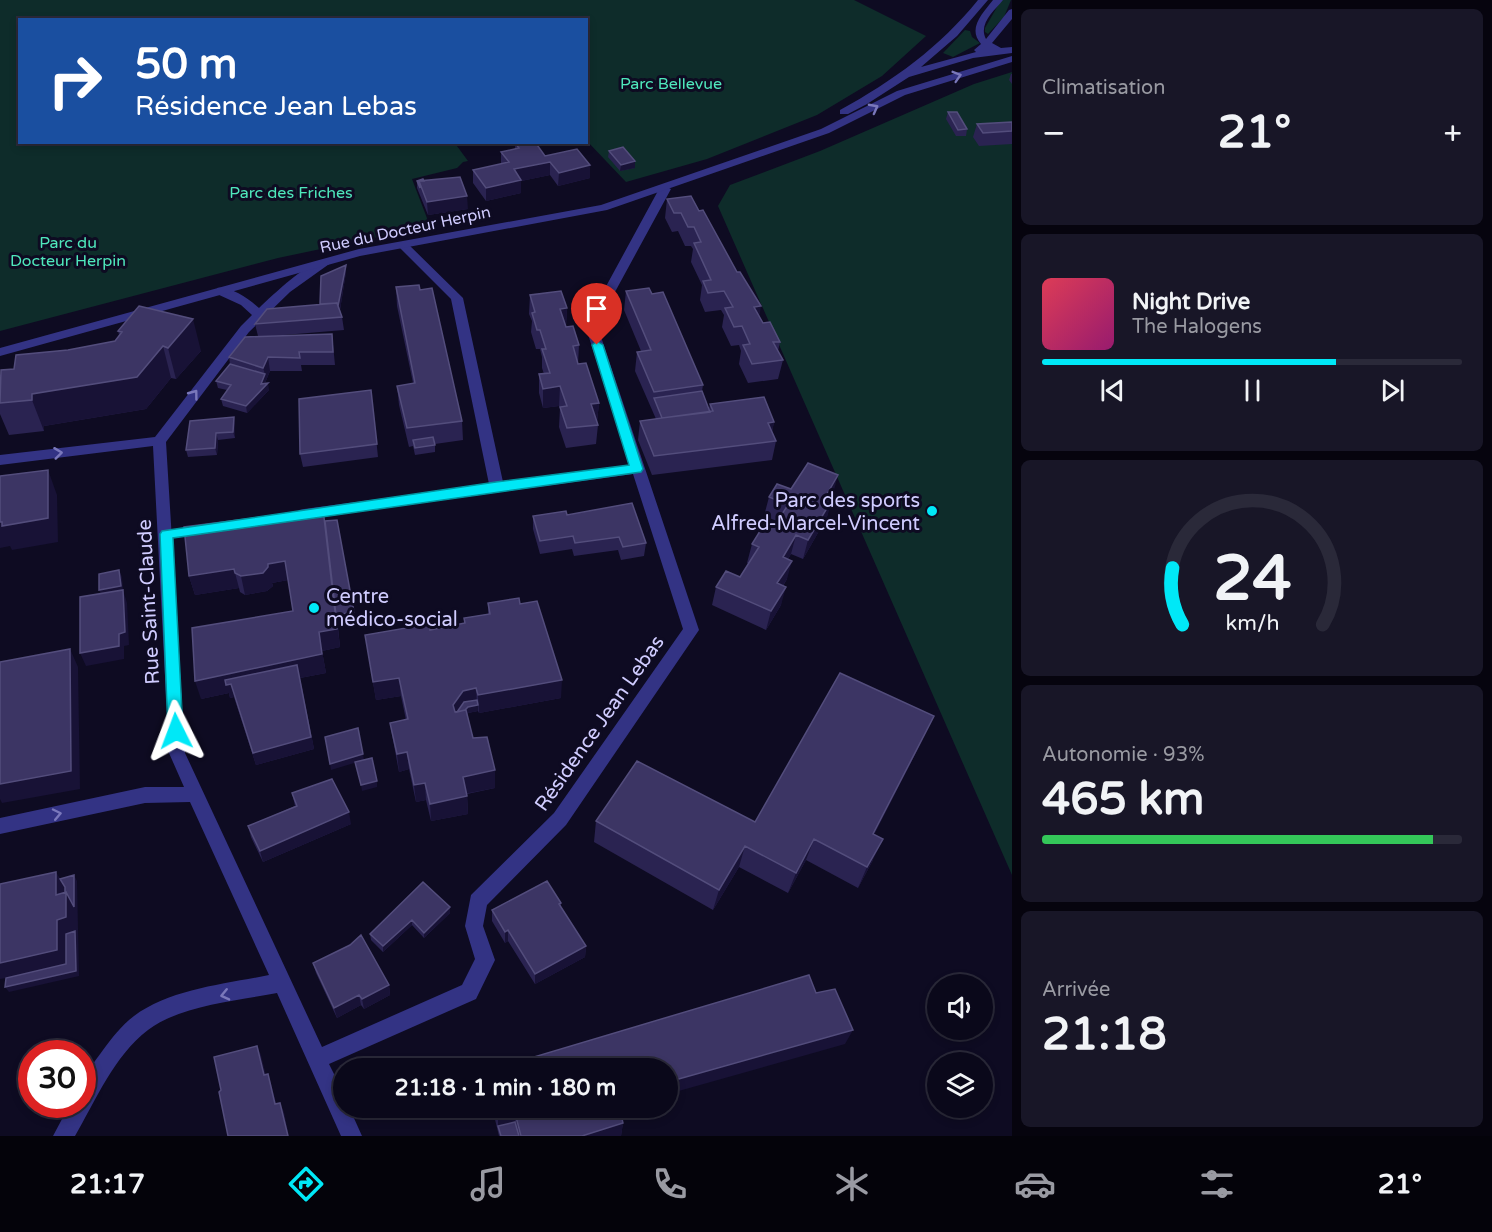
<!DOCTYPE html>
<html lang="fr">
<head>
<meta charset="utf-8">
<style>
	body { margin:0; font-family:"Varela Round",sans-serif; background:#181627; color:#f1f3f6; height:100vh; display:flex; flex-direction:column; font-size:22px; white-space:nowrap }
	* { box-sizing:border-box; margin:0 }
	p { font-size:20px; color:#999aa2 }
	.icon { flex:none; width:33px; height:33px; fill:none; stroke:currentColor; stroke-width:2; stroke-linecap:round; stroke-linejoin:round }
	.map { position:relative; flex:1; overflow:hidden }
	.details { display:flex; flex-direction:column; gap:9px; padding:9px; background:#06040e; width:480px }
	.details>* { flex:none }
	.hud { position:absolute; left:18px; top:18px; width:570px; height:126px; border-radius:0px; box-shadow:0 3px 9px #0003,0 0 0 2px #2a2939; background:#1a4fa0; color:#fff; overflow:hidden }
	.tools { position:absolute; left:927px; top:974px; display:grid; gap:12px }
	.tools a { display:grid; place-items:center; width:66px; height:66px; border-radius:50%; background:#0a081a; box-shadow:0 3px 9px #0003,0 0 0 2px #2a2939; font-size:30px }
	.speed { position:absolute; left:18px; top:1040px; display:flex; gap:12px; font-size:30px; font-weight:700; text-align:center }
	.speed>* { display:grid; place-content:center; width:78px; height:78px; border-radius:50%; background:#0a081a; box-shadow:0 3px 9px #0003,0 0 0 2px #2a2939; line-height:1 }
	.speed .limit { border:9px solid #d22; background:#fff; color:#111 }
	.pin { position:absolute; display:grid; place-items:center; width:51px; height:51px; color:#fff; margin:-62px -26px; border-radius:50% 50% 50% 0; rotate:-45deg; box-shadow:0 0 6px #0007 }
	.pin .icon { rotate:45deg }
	.me { position:absolute; width:66px; margin:-33px; rotate:357deg; stroke-linejoin:round; filter:drop-shadow(0 0 4px #0008) }
	.turn { display:flex; align-items:center; gap:21px; height:126px; padding:0 18px; font-size:27px }
	.turn .icon { width:78px; height:78px; stroke-width:2.5 }
	.turn b { display:block; font-size:42px; line-height:51px }
	.big { font-size:45px; font-weight:700; line-height:1.1 }
	.details .tile { flex:1; display:flex; flex-direction:column; justify-content:center; gap:9px; min-width:0; padding:0 21px; border-radius:9px; background:#181627 }
	.details .dial { align-items:center; gap:0 }
	.dial svg { height:156px; overflow:visible; fill:none; stroke:#2a2939; stroke-width:7; stroke-linecap:round; text-anchor:middle }
	.dial text { fill:#f1f3f6; stroke:none }
	.song { display:flex; align-items:center; gap:18px }
	.cover { width:72px; height:72px; border-radius:9px; background:linear-gradient(135deg,hsl(350 70% 55%),hsl(320 70% 35%)) }
	.played { height:6px; border-radius:3px; background:linear-gradient(90deg,#00e8f7 70%,#2a2939 70%) }
	.keys { display:flex; justify-content:space-around; direction:ltr }
	.heat { display:flex; justify-content:space-between; align-items:center; font-size:33px; direction:ltr }
	.charge { height:9px; border-radius:4px; background:linear-gradient(90deg,#34c759 93%,#2a2939 0) }
	.trip { position:absolute; left:333px; top:1058px; width:345px; height:60px; border-radius:30px; background:#0a081a; box-shadow:0 3px 9px #0003,0 0 0 2px #2a2939; font-weight:700; line-height:60px; text-align:center }
	.tab-bar { display:flex; height:96px; justify-content:space-around; align-items:center; background:#04030a; color:#999aa2 }
	.tab-bar .icon { width:42px; height:42px }
	.tab-bar .active { color:#00e8f7 }
	.tab-bar b { font-size:27px; color:#f1f3f6 }
	main { display:flex; flex:1; min-height:0 }
	.map>svg:first-child { display:block }
	.green { fill:#0e2c2a }
	.lines { fill:none; stroke-linecap:round; stroke-linejoin:round }
	.minor { fill:#333384; fill-rule:evenodd }
	.tertiary { fill:#333384; fill-rule:evenodd }
	.wall { fill:#2a2351 }
	.shaded-wall { fill:#181236 }
	.building { fill:#3c3564; stroke:#534d7c; stroke-width:1.5 }
	.oneway { stroke:#7a78bb }
	.route { fill:#00e8f7; stroke:#0097a1; stroke-width:1.5 }
	.poi-dot { fill:#00e8f7; stroke:#0e0b22; stroke-width:2 }
	.labels { text-anchor:middle; stroke-width:6; stroke-linejoin:round; paint-order:stroke }
	.far-park-label { font-size:16px; fill:#4fe8bc; stroke:#0e0b22 }
	.far-street-label { font-size:16px; fill:#d0ccff; stroke:#0e0b22 }
	.poi-label { font-size:20px; fill:#d0ccff; stroke:#0e0b22; text-anchor:end }
	.street-label { font-size:20px; fill:#d0ccff; stroke:#0e0b22 }
</style>
</head>
<body>
<main>
<div class="map">
<svg width="1012" height="1136" viewBox="0 0 1012 1136">
	<rect width="100%" height="100%" fill="#0e0b22"/>
	<path class="green" d="M0,0H854L926,36L882,76L817,115L707,159L626,182L587,141L586,20H20V142H454L468,161L463,162L457,168L412,179L430,226L278,258L0,331Z
		M1001,0H1011L1004,17L988,34L985,32V28Z
		M965,30L970,31L972,37L980,43L953,57L943,53Z
		M1012,72V875L718,206L730,185L820,151L974,84Z"/>
	<g class="lines">
		<path class="minor" d="M665,186L671,189L597,325L699,630L566,825L487,905L483,926L495,960L476,999L329,1064L344,1094V1107H349L362,1136H341L277,993C237,1001 181,1005 148,1030C114,1056 96,1100 75,1136H53L70,1104H82C82,1077 87,1072 103,1050C112,1038 121,1026 134,1016C170,989 225,984 269,975L190,802L145,803L0,834V818L145,787H184L169,753L153,446L0,465V455L155,437L241,326L252,315L241,305L217,294V288C231,286 249,299 259,308C272,296 313,256 330,259L332,262L290,292L249,332L166,442L185,753L322,1047L462,985L475,959L465,926L471,895L554,813L683,629L633,474L304,519L299,518L297,514L299,510L304,509L489,484L451,299L396,244L398,242H406L463,298L503,482L630,465L585,325L659,189Z"/>
		<path class="tertiary" d="M978,0H988L957,36L921,67L976,52L974,50L981,44C967,28 983,13 993,0H1003C994,11 978,24 986,39L1009,10L1012,9V19L992,43L1001,48L1012,47V53L973,58L909,77L867,104L848,114H840V110C893,81 940,47 978,0Z
			M1012,56V62L905,95L829,133L607,210L360,256L0,356V348L359,249L601,205L821,129L897,91Z"/>
	</g>
	<path class="wall" d="M1011,74H1012V84L1009,80Z
		M948,112L967,129L966,136H956L946,119Z
		M1012,122V144L979,146L973,137L977,124Z
		M515,143L545,156L590,165V178L558,186L550,175L521,181V193L486,201L473,183V170L501,164V152L515,149Z
		M609,151L635,161V168L620,171L608,157Z
		M417,181H424L468,209L428,215L417,188Z
		M691,196L763,323L780,342L778,351L783,360L778,379L748,383L739,364L741,351L739,345L731,346L722,327L724,315L721,310L705,312L700,300L702,285L691,262L693,249L691,246H685L678,231L672,232L665,218L667,199Z
		M346,265V272L340,310L342,317L344,330L272,336L332,334L335,365H301L302,371H270L265,383L269,390L247,413L223,406L221,399L227,390L218,388L216,381L230,364L229,357L258,336L255,324L320,304Z
		M396,287L420,290L462,421L463,440L435,444V452L415,455L413,446L409,447L399,405L397,386L413,383L397,306Z
		M626,291L703,385L702,391L709,409L710,404L774,422L772,432L776,441L772,460L652,475L638,440L640,421L656,419L635,371L637,352L641,351L624,310Z
		M530,295L567,308L566,326L579,345L578,364L599,403L597,422L598,425L596,444L566,448L559,427L560,408L559,406L543,408L539,393V374H544L542,368V357L540,349H536L531,332L532,321L529,314Z
		M118,331L201,351L176,379L171,378L146,409L44,426V431L9,435L0,414V375L14,369L68,350L115,341L119,335Z
		M371,390L378,457L303,467L300,454Z
		M190,421L235,423V438L218,440L217,455L188,457L186,450Z
		M791,489L833,494L831,498L827,517L803,559L791,554L788,559L787,579L783,586L781,605L766,630L712,605L716,587L740,577L749,564L747,563L752,544L774,526L777,521L764,516L769,497Z
		M323,509L325,521L337,520L355,619L337,621V617L340,647L322,651L326,673L300,678L314,749L256,765L234,697L230,698L229,693L201,699L293,611L288,580L272,583L273,586L267,591L245,595L240,592L239,588L195,595L189,576Z
		M567,515L646,543L644,556L621,560L618,550L574,556L572,549L540,554L533,529V516Z
		M488,603L520,604L561,698L479,713L478,711L468,713L467,715L473,738L495,788L467,794L468,814L431,821L426,800L416,802L409,769L399,772L393,740L390,723L406,720L401,696L376,700L365,635L430,630L464,624V618L488,614Z
		M923,739L874,834L873,860L858,888L806,860L788,893L739,867L713,910L594,842L596,821L755,822Z
		M292,793L351,824L263,862L251,837L248,826L295,806Z
		M423,882L450,913L424,938L412,925L383,952L371,940L370,934Z
		M561,903V908L586,946L585,957L535,984L508,941L505,943L492,921V910Z
		M350,945L389,985L390,995L364,1009L361,1005L337,1018L316,973L313,963Z
		M492,1107H622L619,1108L623,1123L621,1136H499Z"/>
	<path class="shaded-wall" d="M635,161V168L620,171L621,165Z
		M550,162V175L521,181V193L486,201V188L514,169Z
		M590,165V178L558,186L559,173Z
		M467,196L468,209L428,215L427,202Z
		M346,265V272L339,316L338,309Z
		M761,306L758,325L754,307Z
		M567,308L566,327L560,309Z
		M193,319L201,351L176,379L168,348Z
		M163,346L171,378L146,409L44,426V431L32,400V394Z
		M268,357L270,371L263,388L268,383L269,390L247,413L246,406L261,384L265,374L263,368Z
		M560,386L559,406L543,408V389Z
		M599,403L597,422L590,423L591,404Z
		M234,417L235,423V438L233,432Z
		M774,422L770,441L768,423Z
		M216,433L218,440L217,455L215,448Z
		M48,470L57,495L58,542L12,550L10,546L0,548V522Z
		M838,475L833,494L821,515L826,496Z
		M833,498L827,517L803,559L808,540Z
		M326,528L340,647L322,651L326,673L300,678L314,749L256,765L234,697L230,698L229,693L201,699L195,681L319,632Z
		M796,535L791,554L778,575L783,557Z
		M285,561L288,580L272,583L273,586L267,591L245,595L241,576L268,564Z
		M792,561L787,579L772,602L777,583Z
		M234,569L239,588L195,595L189,576Z
		M119,570L122,577L123,590L127,603L129,645L124,646V659L86,666L80,653L102,596L99,590Z
		M786,587L781,605L766,630L771,611Z
		M70,649L78,667L80,789L2,803L0,799V784Z
		M399,678L401,696L376,700L373,682Z
		M562,680L561,698L479,713L478,695Z
		M476,688L477,705H478V711L468,713L463,721H455L453,705L463,691Z
		M934,716L923,739L864,855L873,834Z
		M407,752L409,769L399,772L397,754Z
		M363,754L364,760L331,770L330,764Z
		M495,770V788L464,794L463,777Z
		M377,781V787L362,791L361,785Z
		M425,783L426,800L416,802L414,785Z
		M467,796L468,814L431,821L430,804Z
		M349,812L351,824L263,862L260,851Z
		M814,839L806,860L788,893L796,873Z
		M883,839L873,860L858,888L867,867Z
		M745,846L739,867L713,910L719,890Z
		M56,872L68,892L74,875L77,881L79,976L9,992L5,987L70,969L10,983L6,978L0,979V963L56,895Z
		M450,907V913L424,938V933Z
		M412,920V925L383,952V946Z
		M508,930V941L505,943V932Z
		M586,946L585,957L535,984V974Z
		M389,985L390,995L364,1009L362,999Z
		M359,995L361,1005L337,1018L334,1008Z
		M853,1030L845,1044L668,1094V1082Z
		M257,1046L261,1055L268,1084L264,1075Z
		M268,1074L271,1084L279,1113L275,1104Z
		M280,1103L284,1112L289,1136H288Z
		M397,1107H413L387,1115L386,1110Z
		M515,1113V1126H498V1118Z
		M623,1123L621,1136H582Z"/>
	<path class="building" d="M948,112H957L967,129L958,130Z
		M1012,122V131L983,133L977,124Z
		M517,142H535L545,156L577,149L590,165L559,173L550,162L514,169L521,180L486,188L473,170L509,162L501,152L519,148L515,143Z
		M623,147L635,161L621,165L609,151Z
		M460,177L467,196L427,202L419,181Z
		M423,179L424,181H419L420,188L417,181Z
		M691,196L699,211L703,210L737,272H740L761,306L754,307L763,323L770,322L780,342H773L783,360L752,364L743,345L750,344L742,326L734,327L725,308L733,307L724,291L708,293L703,281L711,280L694,243L701,242L694,227H688L681,213H674L667,199Z
		M346,265L338,306L337,303L320,304L321,276Z
		M419,285L420,290L432,288L462,421L407,428L397,386L415,383L396,287Z
		M649,288L652,294L663,292L703,385L654,392L637,352L651,350L626,291Z
		M561,291L567,308L560,309L566,327L573,326L579,345L573,346L578,364L586,363L599,403L591,404L598,425L567,428L560,407L567,406L560,386L543,389L539,374L550,373L542,349H546L540,330H537L532,313L535,312L530,295Z
		M337,303L342,317L255,324L267,309Z
		M139,306L193,319L168,348L163,346L137,377L32,394V400L0,403L1,370L14,369L16,355L68,350L115,341L122,332L118,331Z
		M332,334L333,352H299L300,358L268,357L263,368L229,357L245,337Z
		M230,364L265,374L261,384L268,383L246,406L221,399L231,385L216,381Z
		M371,390L377,444L300,454L299,399Z
		M702,391L710,412L662,418L654,398Z
		M764,397L774,422L768,423L776,441L654,456L640,421L713,411L710,404Z
		M234,417L233,432L216,433L215,448L186,450L190,421Z
		M433,437L435,445L415,448L413,440Z
		M808,463L838,475L826,496L833,498L808,540L796,535L783,557L792,561L777,583L786,587L771,611L716,587L726,571L740,577L759,547L752,544L765,523L774,526L788,505L769,497L777,484L791,489Z
		M48,470V518L2,526V522H0V476Z
		M632,503L646,543L623,547L619,537L575,543L573,536L540,541L533,516L566,511L567,515Z
		M323,509L337,629L319,632L322,654L195,681L192,628L293,611L285,561L268,564V567L263,573L241,576L235,573L234,569L189,576L184,527Z
		M337,520L354,612L336,615L325,521Z
		M119,570L121,586L99,590V574Z
		M123,590L125,632L119,634V646L80,653V597Z
		M519,598L520,604L537,601L562,680L478,695L476,688L463,691L453,705L455,712L466,710L473,738L487,737L495,770L463,777L467,796L430,804L425,783L414,785L407,752L397,754L390,723L408,719L399,678L373,682L365,635L429,624L430,630L465,623L464,618L490,614L488,603Z
		M70,649L71,771L0,784V662Z
		M297,665L311,737L253,753L231,684L226,685L225,680Z
		M840,673L934,716L873,834L883,839L867,867L814,839L796,873L745,846L719,890L596,821L637,761L755,822Z
		M477,700L478,705L468,707L465,710L457,712L464,702Z
		M358,728L363,754L330,764L325,737Z
		M372,758L377,781L361,785L355,762Z
		M332,779L349,812L260,851L248,826L297,806L292,793Z
		M56,872V895L66,892V917L57,920V950L0,963V884Z
		M74,875V907L66,892H65V887L60,879Z
		M547,881L561,903L559,904L586,946L535,974L508,930L505,932L492,910Z
		M423,882L450,907L424,933L412,920L383,946L370,934Z
		M75,931L76,971L5,987L6,978L66,964V934Z
		M361,935L389,985L362,999L359,995L334,1008L313,963L350,945Z
		M809,975L816,993L835,989L853,1030L668,1082V1068H497Z
		M257,1046L264,1075L268,1074L275,1104L280,1103L288,1136H228L219,1092L221,1090L214,1057Z
		M426,1057L429,1068H388Z
		M385,1107H397L386,1110Z
		M495,1107H619L623,1123L582,1136H521L515,1113L498,1118Z
		M515,1122L519,1136H501L498,1126Z"/>
	<defs><path id="oneway-chevron" d="M-2-3.5L2.5 0L-2 3.5" fill="none" stroke-width="1.6" stroke-linecap="round" stroke-linejoin="round" transform="scale(1.5)"/></defs>
	<g class="oneway">
		<use href="#oneway-chevron" transform="translate(957 76) rotate(-17)"/>
		<use href="#oneway-chevron" transform="translate(874 108) rotate(-28)"/>
		<use href="#oneway-chevron" transform="translate(194 394) rotate(-53)"/>
		<use href="#oneway-chevron" transform="translate(58 453) rotate(-7)"/>
		<use href="#oneway-chevron" transform="translate(57 814) rotate(-12)"/>
		<use href="#oneway-chevron" transform="translate(225 995) rotate(167)"/>
	</g>
	<path class="route" d="M597,341L603,345L643,469L641,472L173,538L183,731L181,735L176,737L170,735L168,731L160,534L162,531L496,482L629,465L592,345Z"/>
	<g class="poi-dot">
		<circle cx="932" cy="511" r="6"/>
		<circle cx="314" cy="608" r="6"/>
	</g>
	<g class="labels">
		<g class="far-park-label">
			<text x="671" y="89">Parc Bellevue</text>
			<text x="291" y="198">Parc des Friches</text>
			<text x="68" y="248">Parc du<tspan x="68" dy="18">Docteur Herpin</tspan></text>
		</g>
		<g class="far-street-label">
			<text transform="translate(405 229) rotate(-12)" y="6">Rue du Docteur Herpin</text>
		</g>
		<g class="poi-label">
			<text x="920" y="507">Parc des sports<tspan x="920" dy="23">Alfred-Marcel-Vincent</tspan></text>
			<text x="326" y="603" text-anchor="start">Centre<tspan x="326" dy="23">médico-social</tspan></text>
		</g>
		<g class="street-label">
			<text transform="translate(148 602) rotate(-93)" y="7">Rue Saint-Claude</text>
			<text transform="translate(599 723) rotate(-55)" y="7">Résidence Jean Lebas</text>
		</g>
	</g>
</svg>
<div class="tools">
<a><svg class="icon" aria-label="sound" viewBox="0 0 24 24"><path d="M4 9h4l5-4v14l-5-4H4zM17 9q2 3 0 6"/></svg></a>
<a><svg class="icon" aria-label="layers" viewBox="0 0 24 24"><path d="M12 4l9 5-9 5-9-5zM3 14l9 5 9-5"/></svg></a>
</div>
<div class="speed"><div class="limit">30</div></div>
<div class="pin" style="left:597px;top:345px;background:#d93025"><svg class="icon" aria-label="arrive" viewBox="0 0 24 24"><path d="M6 21V4h12l-3 4 3 4H6"/></svg></div>
<svg class="me" style="left:176px;top:731px" viewBox="-20 -20 40 40"><path d="M0-17L14 15 0 8-14 15z" fill="#00e8f7" stroke="#fff" stroke-width="4"/></svg>
<div class="trip">21:18 · 1 min · 180 m</div>
<div class="hud">
<div class="turn"><svg class="icon" aria-label="right" viewBox="0 0 24 24"><path d="M7 20v-9h11M14 6l5 5-5 5"/></svg><div><b>50 m</b>Résidence Jean Lebas</div></div>
</div>
</div>
<section class="details">
<div class="tile"><p>Climatisation</p>
<div class="heat"><a>−</a><b class="big">21°</b><a>+</a></div>
</div>
<div class="tile">
<div class="song"><i class="cover"></i><div><b>Night Drive</b><p>The Halogens</p></div></div>
<div class="played"></div>
<div class="keys"><svg class="icon" aria-label="previous" viewBox="0 0 24 24"><path d="M18 5L8 12l10 7zM5 5v14"/></svg><svg class="icon" aria-label="pause" viewBox="0 0 24 24"><path d="M8 5v14M16 5v14"/></svg><svg class="icon" aria-label="next" viewBox="0 0 24 24"><path d="M6 5l10 7-10 7zM19 5v14"/></svg></div>
</div>
<div class="tile dial"><svg viewBox="0 0 100 80">
<path d="M14 69A42 42 0 1 1 86 69"/>
<path d="M14 69A42 42 0 0 1 9 40" stroke="#00e8f7"/>
<text x="50" y="56" font-size="32" font-weight="700">24</text>
<text x="50" y="72" font-size="11">km/h</text>
</svg></div>
<div class="tile"><p>Autonomie · 93%</p><b class="big">465 km</b><div class="charge"></div></div>
<div class="tile"><p>Arrivée</p><b class="big">21:18</b></div>
</section>
</main>
<nav class="tab-bar">
<b>21:17</b>
<svg class="icon active" aria-label="directions" viewBox="0 0 24 24"><path d="M12 3l9 9-9 9-9-9zM9 14v-3h6M13 9l2 2-2 2"/></svg>
<svg class="icon" aria-label="music" viewBox="0 0 24 24"><path d="M9 18V5l10-2v13"/><circle cx="6" cy="18" r="3"/><circle cx="16" cy="16" r="3"/></svg>
<svg class="icon" aria-label="phone" viewBox="0 0 24 24"><path d="M5 4h4l2 5-3 2q2 4 5 5l2-3 5 2v4C11 20 4 13 5 4z"/></svg>
<svg class="icon" aria-label="climate" viewBox="0 0 24 24"><path d="M12 3v18M4 7l16 10M4 17L20 7"/></svg>
<svg class="icon" aria-label="car" viewBox="0 0 24 24"><path d="M5 17H2v-5l4-1 3-4h7l3 4 3 1v5h-3M9 17h6M6 11h13"/><circle cx="7" cy="17" r="2"/><circle cx="17" cy="17" r="2"/></svg>
<svg class="icon" aria-label="filters" viewBox="0 0 24 24"><path d="M4 7h16M4 17h16"/><circle cx="9" cy="7" r="2"/><circle cx="15" cy="17" r="2"/></svg>
<b>21°</b>
</nav>
</body>
</html>
